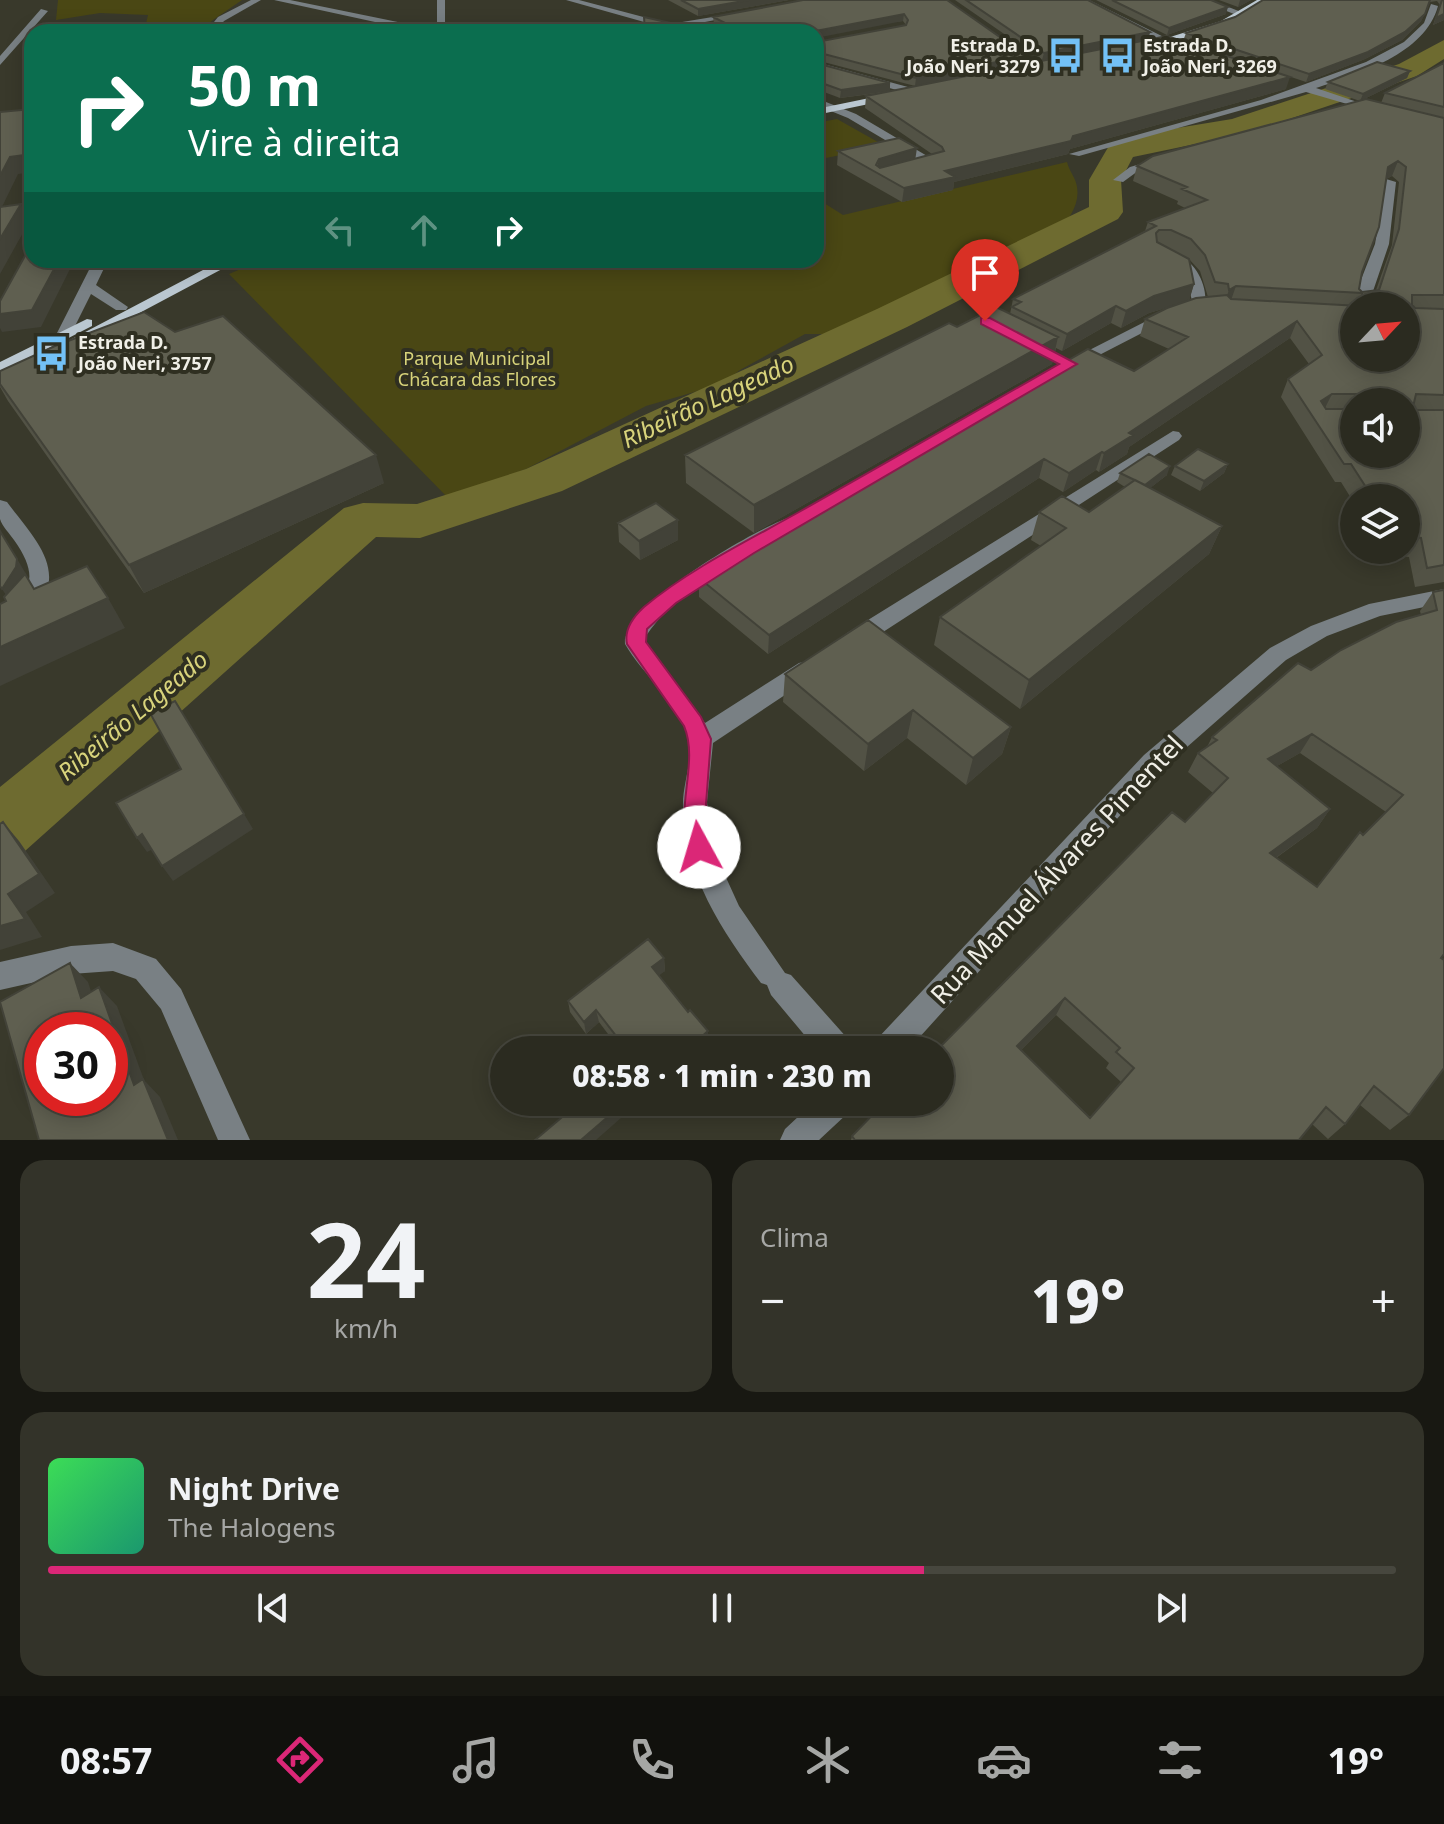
<!DOCTYPE html>
<html lang="pt">
<head>
<meta charset="utf-8">
<style>
	body { margin:0; font-family:"Noto Sans",sans-serif; background:#333329; color:#f1f3f6; height:100vh; display:flex; flex-direction:column; font-size:30px; white-space:nowrap }
	* { box-sizing:border-box; margin:0 }
	p { font-size:26px; color:#a6a7a5 }
	.icon { flex:none; width:44px; height:44px; fill:none; stroke:currentColor; stroke-width:2; stroke-linecap:round; stroke-linejoin:round }
	.map { position:relative; height:1140px; overflow:hidden }
	.side { display:flex; flex-direction:column; gap:20px; padding:20px; background:#181812; flex:1 }
	.side>* { flex:none }
	.hud { position:absolute; left:24px; top:24px; width:800px; height:244px; border-radius:24px; box-shadow:0 4px 20px #0003,0 0 0 2px #47473e; background:#0b6e4f; color:#fff; overflow:hidden }
	.needle { width:52px; rotate:64deg }
	.buttons { position:absolute; left:1340px; top:292px; display:grid; gap:16px }
	.buttons a { display:grid; place-items:center; width:80px; height:80px; border-radius:50%; background:#2b2b20; box-shadow:0 4px 20px #0003,0 0 0 2px #47473e; font-size:40px }
	.speed { position:absolute; left:24px; top:1012px; display:flex; gap:16px; font-size:40px; font-weight:700; text-align:center }
	.speed>* { display:grid; place-content:center; width:104px; height:104px; border-radius:50%; background:#2b2b20; box-shadow:0 4px 20px #0003,0 0 0 2px #47473e; line-height:1 }
	.speed .limit { border:12px solid #d22; background:#fff; color:#111 }
	.pin { position:absolute; display:grid; place-items:center; width:68px; height:68px; color:#fff; margin:-82px -34px; border-radius:50% 50% 50% 0; rotate:-45deg; box-shadow:0 0 8px #0007 }
	.pin .icon { rotate:45deg }
	.me { position:absolute; width:88px; margin:-44px; rotate:354deg; stroke-linejoin:round; filter:drop-shadow(0 0 6px #0008) }
	.turn { display:flex; align-items:center; gap:28px; height:168px; padding:0 32px; font-size:36px }
	.turn .icon { width:104px; height:104px; stroke-width:2.5 }
	.turn b { display:block; font-size:56px; line-height:68px }
	.lanes { display:flex; align-items:center; height:76px; padding:0 32px; background:#0003; justify-content:center; gap:40px; direction:ltr }
	.lanes .off { opacity:.35 }
	.big { font-size:60px; font-weight:800; line-height:1.1 }
	.side .widget { flex:1; display:flex; flex-direction:column; justify-content:center; gap:12px; min-width:0; padding:0 28px; border-radius:24px; background:#333329 }
	.side .dial { align-items:center; gap:0 }
	.dial b { font-size:104px; line-height:1 }
	.song { display:flex; align-items:center; gap:24px }
	.cover { width:96px; height:96px; border-radius:12px; background:linear-gradient(135deg,hsl(130 70% 55%),hsl(160 70% 35%)) }
	.played { height:8px; border-radius:4px; background:linear-gradient(90deg,#db2777 65%,#47473e 65%) }
	.keys { display:flex; justify-content:space-around; direction:ltr }
	.heat { display:flex; justify-content:space-between; align-items:center; font-size:44px; direction:ltr }
	.side .tiles { flex:1; display:grid; gap:20px; grid-template-columns:1fr 1fr }
	.widget:last-child { grid-column:span 2 }
	.trip { position:absolute; left:490px; top:1036px; width:464px; height:80px; border-radius:40px; background:#2b2b20; box-shadow:0 4px 20px #0003,0 0 0 2px #47473e; font-weight:800; line-height:80px; text-align:center }
	.tab-bar { display:flex; height:128px; justify-content:space-around; align-items:center; background:#11110d; color:#a6a7a5 }
	.tab-bar .icon { width:56px; height:56px }
	.tab-bar .active { color:#db2777 }
	.tab-bar b { font-size:36px; color:#f1f3f6 }
	.map>svg:first-child { display:block }
	.green { fill:#4a4714 }
	.lines { fill:none; stroke-linecap:round; stroke-linejoin:round }
	.river { fill:#6e6b30; fill-rule:evenodd }
	.minor { fill:#798084; fill-rule:evenodd }
	.major { fill:#bac7d0; fill-rule:evenodd }
	.wall { fill:#525245; fill-rule:evenodd }
	.shaded-wall { fill:#424238 }
	.building { fill:#5f5f50; stroke:#424238; stroke-width:2; fill-rule:evenodd }
	.route { fill:#db2777; stroke:#8e194d; stroke-width:2 }
	.labels { text-anchor:middle; stroke-width:8; stroke-linejoin:round; paint-order:stroke }
	.far-poi-label { font-size:18px; font-weight:bold; fill:#f0efe7; stroke:#2f2f21; text-anchor:start }
	.far-park-label { font-size:18px; fill:#d7d37a; stroke:#2f2f21 }
	.water-label { font-size:24px; font-style:italic; fill:#d8d37b; stroke:#2f2f21 }
	.near-street-label { font-size:26px; fill:#f0efe7; stroke:#2f2f21 }
</style>
</head>
<body>
<div class="map">
<svg width="1444" height="1140" viewBox="0 0 1444 1140">
	<rect width="100%" height="100%" fill="#39392b"/>
	<path class="green" d="M58,0H242L197,31L144,32L148,15L100,13L56,20Z
		M837,119L885,146L816,160V123Z
		M1067,162C1069,171 1076,178 1077,187C1080,204 1069,221 1056,231L965,270L914,296L896,315L865,324L852,334H805L740,370L722,384L646,406L526,469L449,499L229,274L262,260H816V198L843,215Z"/>
	<g class="lines">
		<path class="river" d="M1444,40V59L1417,76L1248,133L1133,157L1121,180L1123,212L1118,219L907,327L562,491L420,538L376,537L25,851L0,860V787L344,508L363,503L417,504L526,469L877,309L1089,207V180L1110,144L1165,130L1232,119L1399,64Z"/>
		<path class="minor" d="M251,0H261L224,21L215,32H206L218,17Z
			M274,0H290L437,30V0H445V29L486,28L490,31L421,32Z
			M566,0H579L670,24L737,13L741,15L669,29Z
			M1079,0H1089L1184,47L1177,49L1126,27Z
			M1199,0H1211L1246,14L1239,16Z
			M1431,4L1438,6C1425,54 1359,74 1316,88L1378,109V113L1306,92L1079,156L1069,154L1261,100L1366,62L1404,42L1424,23Z
			M41,9L48,11L0,65V56Z
			M511,27L546,29L550,32H508Z
			M816,62L919,90L920,92L915,95L816,68Z
			M816,98L856,114L939,163L925,170H917V166L924,163L848,118L816,105Z
			M1161,158L1167,161L1165,163L1138,171L1123,182L1113,180L1130,167Z
			M1386,179L1396,182L1389,244L1368,306H1354L1357,290L1375,244Z
			M1164,253C1191,250 1211,286 1204,309H1194L1186,276L1164,259Z
			M94,260H108L96,285L128,307L126,310H116L91,294L69,338H59L56,335Z
			M1168,310L1173,311V317L1078,366H1066L1064,363Z
			M1173,431L1179,432L1182,436L1179,440L863,645H847L844,639L847,633Z
			M0,500L7,502C32,536 70,570 35,611C26,621 13,633 0,637V618C33,593 39,575 14,540C10,534 2,526 0,519C0,514 0,505 0,500Z
			M794,516L803,522L801,526C749,556 680,585 646,636L647,643L705,723L799,663L807,661L815,663L818,669L815,675L713,743L707,802L713,849L739,906L785,973L791,975L848,1039L852,1050H817L771,995L767,985L761,983C722,931 684,874 683,807C682,783 695,758 687,735C676,700 643,675 625,644C621,607 760,525 794,516Z
			M1444,589V603L1380,616L1327,636L1286,660L1162,769L908,1050H873L877,1039L1144,755L1270,648L1311,626L1369,604Z
			M113,943L156,959L181,989L250,1140H218L161,1009L136,979L113,971L71,974L0,990V962L71,946Z
			M814,1102H853L848,1113L819,1140H780L785,1129Z"/>
		<path class="major" d="M1257,0H1266C1235,27 1191,38 1152,47L1148,44L1221,21Z
			M889,94L893,95V99L816,115V109Z
			M222,260H239L83,343L78,345L70,340Z
			M87,319L92,320V326L0,373V362Z"/>
	</g>
	<path class="wall" d="M668,0H789L698,16Z
		M947,0L1027,56L1026,64L1286,89L1070,149L1068,154L954,182L953,190L902,202L837,165L838,151L916,159L932,154L865,108L866,96L887,92L840,98L816,89V63L890,83V91L915,86L816,60V41L817,42L906,25L903,21L816,32H729L714,24L713,17Z
		M955,0H1088L1150,32L1148,39L1042,60Z
		M1096,0H1211L1226,14L1167,35Z
		M1219,0H1251L1238,7Z
		M1263,0H1444V20L1433,25L1440,5L1437,1L1430,2L1421,21L1402,40L1365,59L1306,82L1183,41L1186,33L1235,17Z
		M1444,63V582L1415,587L1409,557L1385,554L1383,550H1406V498H1354V503L1341,482H1335L1281,397L1288,379L1309,364L1290,338L1129,447L1127,454L1099,472L1096,470L1063,492L1039,478L768,654L699,597V578L773,536V529L1134,371L1169,349L1140,336L1145,319L1169,307L1149,313L1121,328L1111,323L1062,351L1056,348L1052,364L754,533L686,483L685,455L957,327L1010,314L1013,299L1145,231L1148,222L1185,208L1177,204L1178,201L1133,181L1137,166L1381,103L1385,93ZM1392,176L1399,182L1392,245L1376,290L1362,292L1359,289L1362,272L1386,179ZM1189,259L1200,271L1208,297L1189,300L1194,284ZM1354,402H1406L1354,454Z
		M1410,71L1407,78L1360,101L1325,89L1328,82Z
		M0,371L384,483L144,593L8,401L0,387Z
		M1228,464L1224,473L1200,491L1171,475L1175,466Z
		M1120,473L1167,475L1150,488L1222,526L1209,554L1020,709L934,645L940,617L1041,546L1031,540L1039,512H1089L1125,487L1117,482Z
		M678,520V540L640,560L619,542L618,523Z
		M1443,590L1441,958L1409,1115L1390,1130L1360,1105L1345,1124L1328,1139L1312,1124L1299,1140H851L852,1136L1185,822L1213,793L1188,772L1198,753L1207,747L1212,737L1311,670L1421,615L1420,611L1433,592ZM1300,753L1386,812L1363,835L1317,887L1276,858L1317,828L1330,809L1277,766ZM1056,1015L1109,1063L1106,1068L1121,1082L1090,1118L1021,1050Z
		M785,674L1011,727L1002,754L966,785L907,738L864,771L783,702Z
		M664,958L665,971L658,975L708,1043L700,1050H620L599,1022L586,1034L570,1012L568,1001Z"/>
	<path class="shaded-wall" d="M749,0H789L698,16V9Z
		M1240,0H1251L1238,7Z
		M1228,7L1226,14L1167,35L1169,28Z
		M904,14L903,21L816,38V31Z
		M1425,14L1421,21L1402,40L1365,59L1306,82L1309,74Z
		M1444,14V20L1433,25L1436,18Z
		M1150,32L1148,39L1042,60L1044,53Z
		M1027,56L1026,64L915,86L916,78Z
		M1410,71L1407,78L1360,101L1363,94Z
		M1290,77L1286,89L1070,149L1068,154L954,182L953,190L902,202L904,188L945,171Z
		M890,83V91L840,98L841,90Z
		M917,148L915,161L876,172L879,159Z
		M32,154V172L18,174L0,211V176L10,157Z
		M1398,161L1392,176L1381,182L1388,167Z
		M21,204L29,222L0,274V239Z
		M59,260H70L72,265L41,327L2,332L0,328V314Z
		M1194,284L1189,301L1149,313L1121,328L1126,311L1154,296Z
		M1236,286L1230,303L1223,307L1229,290Z
		M1116,306L1111,323L1062,351L1067,334Z
		M1297,321L1290,338L1129,447L1127,454L1099,472L1104,453L1129,433Z
		M1058,337L1052,364L754,533V505Z
		M1332,394L1323,412L1321,401Z
		M1102,452L1096,470L1063,492L1069,473Z
		M376,455L384,483L144,593L129,565Z
		M1044,459L1039,478L768,654L769,635Z
		M1228,464L1224,473L1200,491L1204,481Z
		M1170,466L1167,475L1140,496L1144,486Z
		M678,520V540L640,560L639,541Z
		M1222,526L1209,554L1020,709L1029,680Z
		M0,530L26,574L12,604L2,589Z
		M108,598L125,628L0,686V647Z
		M913,710L907,738L864,771L868,744Z
		M1011,727L1002,754L966,785L973,758Z
		M1312,734L1300,753L1256,778L1268,759Z
		M1330,809L1317,828L1257,871L1270,853Z
		M244,814L253,829L173,881L162,866Z
		M3,822L19,841L55,893L26,912L42,937L0,950V926L8,894Z
		M142,834L153,849L147,852L137,838Z
		M664,958L665,971L653,980L652,967Z
		M70,963L88,982L99,1016L81,998Z
		M99,987L117,1006L144,1080L160,1097L178,1140H168L134,1085Z
		M1065,998L1056,1015L1009,1062L1017,1046Z
		M596,1010L599,1022L586,1034L584,1022Z
		M708,1031V1043L700,1050H686Z
		M625,1102H639L596,1140H581Z"/>
	<path class="building" d="M681,0H749L698,9Z
		M803,0H947L1027,56L916,78L816,52V41L817,42L906,25L908,20L904,14L816,31L815,32H743L713,17Z
		M966,0H1088L1150,32L1044,53Z
		M1112,0H1211L1228,7L1169,28Z
		M1263,0H1430L1425,14L1405,32L1368,52L1309,74L1186,33L1235,17Z
		M1442,0H1444V14L1436,18Z
		M644,17L697,29L695,32H645Z
		M1167,36L1290,77L1073,136L1071,141L945,171L955,177L904,188L838,151L899,138L917,148L879,159L876,165L880,168L944,151L942,147L866,96Z
		M1377,62L1410,71L1363,94L1328,82Z
		M816,63L890,83L841,90L816,81Z
		M1444,63V107L1385,93Z
		M1366,99L1444,118V295H1412V305L1415,308L1444,309V395L1416,394L1413,407L1416,410H1444V565L1427,568L1421,538L1406,536V498H1373L1351,464H1344L1288,379L1322,355L1297,321L1129,433L1133,435L1104,453L1102,452L1069,473L1044,459L769,635L699,578L779,532L773,529L1088,349L1134,371L1188,337L1145,319L1167,308L1196,298L1227,295L1231,299L1360,306H1354V358H1406V306H1364L1362,293L1236,286L1229,290L1228,284L1215,282L1205,255L1191,239L1171,230H1159L1156,233L1157,242L1189,259L1194,284L1154,296L1126,311L1116,306L1067,334L1012,307L1021,302L1013,299L1156,226L1148,222L1207,200L1182,189L1187,187L1137,166L1153,156ZM1398,161L1406,167L1399,229L1379,290L1362,292L1359,289L1362,272L1379,227L1388,167ZM1332,394H1363L1366,397V402H1406V454H1354V409H1326L1321,401Z
		M32,109V154L10,157L0,176V112Z
		M21,204L0,239V207Z
		M32,253V260H59L32,310L0,314V301L26,254Z
		M996,307L1058,337L754,505L685,455L949,323L957,327Z
		M144,312L175,332L223,316L376,455L129,565L0,384V371L55,346Z
		M1198,449L1228,464L1204,481L1175,466Z
		M1149,454L1170,466L1145,485L1120,473Z
		M1135,480L1222,526L1029,680L940,617L1066,528L1039,512L1062,496L1089,512Z
		M656,503L678,520L639,541L618,523Z
		M0,531L17,559L16,567L2,589L0,586Z
		M87,566L108,598L0,647V604L6,601L4,597L25,574L34,589Z
		M1443,590H1444V954L1441,958L1444,960V1068L1409,1115L1374,1086L1345,1124L1326,1107L1299,1140H855L852,1136L885,1102H940V1050H937L1172,812L1185,822L1228,778L1198,753L1217,740L1212,737L1298,663L1311,670L1341,650L1396,622L1437,610L1433,592ZM1312,734L1403,795L1363,835L1360,832L1317,887L1270,853L1330,809L1268,759ZM1065,998L1120,1048L1116,1052L1134,1068L1090,1118L1017,1046Z
		M868,620L1011,727L973,758L913,710L868,744L785,674Z
		M175,701L244,814L162,866L142,834L137,838L116,803L181,769L150,713Z
		M3,822L39,874L8,894L25,919L0,926V824Z
		M648,939L664,958L652,967L688,1012L690,1010L708,1031L686,1050H627L596,1010L584,1022L568,1001Z
		M70,963L81,998L99,987L134,1085L143,1079L168,1140H39L0,1002ZM42,1030H110V1098H42Z
		M580,1102H625L581,1140H535Z"/>
	<path class="route" d="M981,318H990L1077,364L754,553L676,603L647,629L646,642L701,717L711,739L706,804L711,847L707,854L699,857L691,854C672,813 700,764 684,726L627,644C624,630 633,617 644,607C688,570 749,540 799,512C886,463 973,413 1059,364L981,324Z"/>
	<defs>
		<symbol id="bus-bare" viewBox="-9 -9 18 18"><path d="M-5-6H5V4H4V6H2V4H-2V6H-4V4H-5ZM-3.5-4V0h7V-4ZM-3.5 1.2v1.5H-2V1.2ZM2 1.2v1.5H3.5V1.2Z" fill="#73c1f6" stroke="#2f2f21" stroke-width="2.5" paint-order="stroke"/></symbol>
	</defs>
	<g fill-rule="evenodd">
		<use href="#bus-bare" x="1040" y="30" width="51" height="51"/>
		<use href="#bus-bare" x="1092" y="30" width="51" height="51"/>
		<use href="#bus-bare" x="26" y="328" width="51" height="51"/>
	</g>
	<g class="labels">
		<g class="far-poi-label">
			<text x="1040" y="52" text-anchor="end">Estrada D.<tspan x="1040" dy="21">João Neri, 3279</tspan></text>
			<text x="1143" y="52">Estrada D.<tspan x="1143" dy="21">João Neri, 3269</tspan></text>
			<text x="78" y="349">Estrada D.<tspan x="78" dy="21">João Neri, 3757</tspan></text>
		</g>
		<g class="far-park-label">
			<text x="477" y="365">Parque Municipal<tspan x="477" dy="21">Chácara das Flores</tspan></text>
		</g>
		<g class="water-label">
			<text transform="translate(708 402) rotate(-25)" y="8">Ribeirão Lageado</text>
			<text transform="translate(133 716) rotate(-40)" y="8">Ribeirão Lageado</text>
		</g>
		<g class="near-street-label">
			<text transform="translate(1057 870) rotate(-47)" y="9">Rua Manuel Álvares Pimentel</text>
		</g>
	</g>
</svg>
<div class="buttons">
<a><svg class="needle" viewBox="-14 -14 28 28"><path d="M0-13l5 13h-10z" fill="#e53935"/><path d="M0 13l5-13h-10z" fill="#a6a7a5"/></svg></a>
<a><svg class="icon" aria-label="sound" viewBox="0 0 24 24"><path d="M4 9h4l5-4v14l-5-4H4zM17 9q2 3 0 6"/></svg></a>
<a><svg class="icon" aria-label="layers" viewBox="0 0 24 24"><path d="M12 4l9 5-9 5-9-5zM3 14l9 5 9-5"/></svg></a>
</div>
<div class="speed"><div class="limit">30</div></div>
<div class="pin" style="left:985px;top:321px;background:#d93025"><svg class="icon" aria-label="arrive" viewBox="0 0 24 24"><path d="M6 21V4h12l-3 4 3 4H6"/></svg></div>
<svg class="me" style="left:699px;top:847px" viewBox="-20 -20 40 40"><circle r="19" fill="#fff"/><path d="M0-13L10 11 0 6-10 11z" fill="#db2777"/></svg>
<div class="trip">08:58 · 1 min · 230 m</div>
<div class="hud">
<div class="turn"><svg class="icon" aria-label="right" viewBox="0 0 24 24"><path d="M7 20v-9h11M14 6l5 5-5 5"/></svg><div><b>50 m</b>Vire à direita</div></div>
<div class="lanes"><svg class="icon off" aria-label="left" viewBox="0 0 24 24"><path d="M17 20v-9H6M10 6l-5 5 5 5"/></svg><svg class="icon off" aria-label="ahead" viewBox="0 0 24 24"><path d="M12 20V5M6 11l6-6 6 6"/></svg><svg class="icon" aria-label="right" viewBox="0 0 24 24"><path d="M7 20v-9h11M14 6l5 5-5 5"/></svg></div>
</div>
</div>
<section class="side">
<div class="tiles">
<div class="widget dial"><b>24</b><p>km/h</p></div>
<div class="widget"><p>Clima</p>
<div class="heat"><a>−</a><b class="big">19°</b><a>+</a></div>
</div>
<div class="widget">
<div class="song"><i class="cover"></i><div><b>Night Drive</b><p>The Halogens</p></div></div>
<div class="played"></div>
<div class="keys"><svg class="icon" aria-label="previous" viewBox="0 0 24 24"><path d="M18 5L8 12l10 7zM5 5v14"/></svg><svg class="icon" aria-label="pause" viewBox="0 0 24 24"><path d="M8 5v14M16 5v14"/></svg><svg class="icon" aria-label="next" viewBox="0 0 24 24"><path d="M6 5l10 7-10 7zM19 5v14"/></svg></div>
</div>
</div>
</section>
<nav class="tab-bar">
<b>08:57</b>
<svg class="icon active" aria-label="directions" viewBox="0 0 24 24"><path d="M12 3l9 9-9 9-9-9zM9 14v-3h6M13 9l2 2-2 2"/></svg>
<svg class="icon" aria-label="music" viewBox="0 0 24 24"><path d="M9 18V5l10-2v13"/><circle cx="6" cy="18" r="3"/><circle cx="16" cy="16" r="3"/></svg>
<svg class="icon" aria-label="phone" viewBox="0 0 24 24"><path d="M5 4h4l2 5-3 2q2 4 5 5l2-3 5 2v4C11 20 4 13 5 4z"/></svg>
<svg class="icon" aria-label="climate" viewBox="0 0 24 24"><path d="M12 3v18M4 7l16 10M4 17L20 7"/></svg>
<svg class="icon" aria-label="car" viewBox="0 0 24 24"><path d="M5 17H2v-5l4-1 3-4h7l3 4 3 1v5h-3M9 17h6M6 11h13"/><circle cx="7" cy="17" r="2"/><circle cx="17" cy="17" r="2"/></svg>
<svg class="icon" aria-label="filters" viewBox="0 0 24 24"><path d="M4 7h16M4 17h16"/><circle cx="9" cy="7" r="2"/><circle cx="15" cy="17" r="2"/></svg>
<b>19°</b>
</nav>
</body>
</html>
